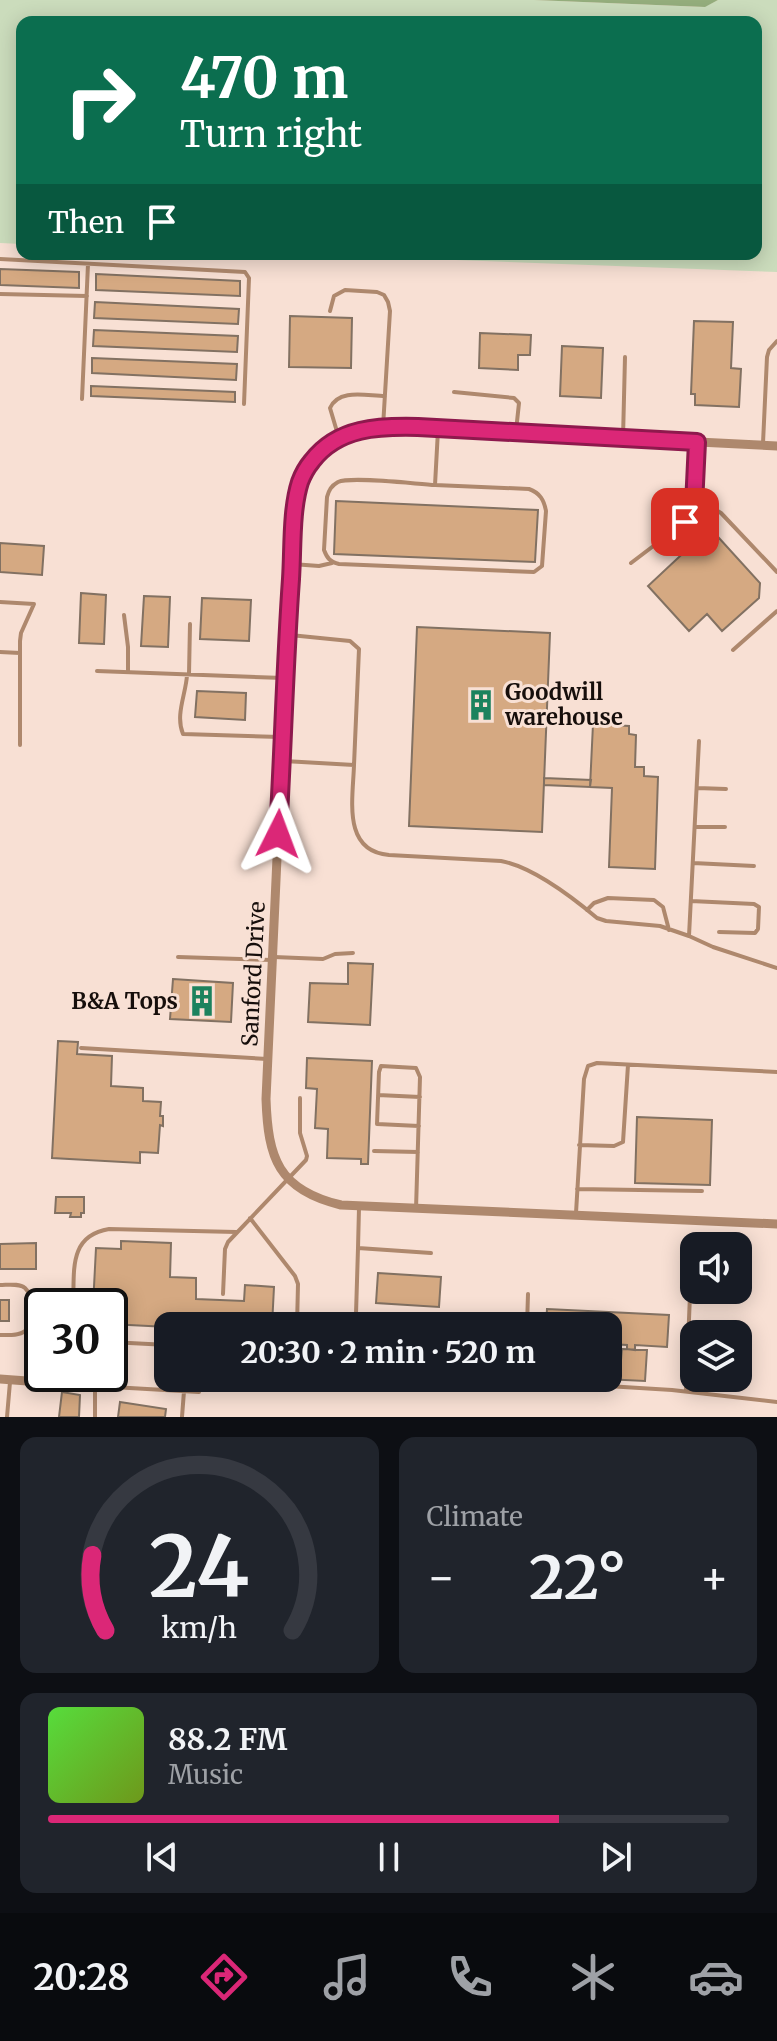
<!DOCTYPE html>
<html lang="en">
<head>
<meta charset="utf-8">
<style>
	body { margin:0; font-family:Merriweather,serif; background:#20242c; color:#f1f3f6; height:100vh; display:flex; flex-direction:column; font-size:30px; white-space:nowrap }
	* { box-sizing:border-box; margin:0 }
	p { font-size:26px; color:#9ea1a6 }
	.icon { flex:none; width:44px; height:44px; fill:none; stroke:currentColor; stroke-width:2; stroke-linecap:round; stroke-linejoin:round }
	.map { position:relative; height:1417px; overflow:hidden }
	.side { display:flex; flex-direction:column; gap:20px; padding:20px; background:#0d0f14; flex:1 }
	.side>* { flex:none }
	.top-card { position:absolute; left:16px; top:16px; width:746px; height:244px; border-radius:16px; box-shadow:0 4px 20px #0003; background:#0b6e4f; color:#fff; overflow:hidden }
	.controls { position:absolute; left:680px; top:1232px; display:grid; gap:16px }
	.controls a { display:grid; place-items:center; width:72px; height:72px; border-radius:16px; background:#171b24; box-shadow:0 4px 20px #0003; font-size:40px }
	.speed { position:absolute; left:24px; top:1288px; display:flex; gap:16px; font-size:40px; font-weight:700; text-align:center }
	.speed>* { display:grid; place-content:center; width:104px; height:104px; border-radius:50%; background:#171b24; box-shadow:0 4px 20px #0003; line-height:1 }
	.speed .limit { border:4px solid #111; border-radius:12px; background:#fff; color:#111 }
	.pin { position:absolute; display:grid; place-items:center; width:68px; height:68px; color:#fff; margin:-34px; border-radius:16px; box-shadow:0 4px 12px #0006 }
	.me { position:absolute; width:88px; margin:-44px; rotate:3deg; stroke-linejoin:round; filter:drop-shadow(0 0 6px #0008) }
	.turn { display:flex; align-items:center; gap:28px; height:168px; padding:0 32px; font-size:36px }
	.turn .icon { width:104px; height:104px; stroke-width:2.5 }
	.turn b { display:block; font-size:56px; line-height:68px }
	.then { display:flex; align-items:center; height:76px; padding:0 32px; background:#0003; gap:16px; font-size:30px }
	.big { font-size:60px; font-weight:700; line-height:1.1 }
	.side .widget { flex:1; display:flex; flex-direction:column; justify-content:center; gap:12px; min-width:0; padding:0 28px; border-radius:16px; background:#20242c }
	.side .dial { align-items:center; gap:0 }
	.dial svg { height:208px; overflow:visible; fill:none; stroke:#363941; stroke-width:7; stroke-linecap:round; text-anchor:middle }
	.dial text { fill:#f1f3f6; stroke:none }
	.song { display:flex; align-items:center; gap:24px }
	.cover { width:96px; height:96px; border-radius:12px; background:linear-gradient(135deg,hsl(110 70% 55%),hsl(80 70% 35%)) }
	.played { height:8px; border-radius:4px; background:linear-gradient(90deg,#db2777 75%,#363941 75%) }
	.keys { display:flex; justify-content:space-around; direction:ltr }
	.heat { display:flex; justify-content:space-between; align-items:center; font-size:44px; direction:ltr }
	.side .tiles { flex:1; display:grid; gap:20px; grid-template-columns:1fr 1fr }
	.widget:last-child { grid-column:span 2 }
	.trip { position:absolute; left:154px; top:1312px; width:468px; height:80px; border-radius:16px; background:#171b24; box-shadow:0 4px 20px #0003; font-weight:700; line-height:80px; text-align:center }
	.dock { display:flex; height:128px; justify-content:space-around; align-items:center; background:#090b0e; color:#9ea1a6 }
	.dock .icon { width:56px; height:56px }
	.dock .current { color:#db2777 }
	.dock b { font-size:36px; color:#f1f3f6 }
	.map>svg:first-child { display:block }
	.green { fill:#cbdcbc }
	.forest { fill:#94ad7c }
	.building { fill:#d5a982; stroke:#827162; stroke-width:2 }
	.lines { fill:none; stroke-linecap:round; stroke-linejoin:round }
	.lane { stroke:#ae886d; stroke-width:4 }
	.street { stroke:#ae886d; stroke-width:9 }
	.route-casing { stroke:#8e194d; stroke-width:20 }
	.route { stroke:#db2777; stroke-width:14 }
	.labels { text-anchor:middle; stroke-width:6; stroke-linejoin:round; paint-order:stroke }
	.poi-label { font-size:22px; font-weight:bold; fill:#160e0b; stroke:#f8e0d4; text-anchor:start }
	.street-label { font-size:22px; fill:#160e0b; stroke:#f8e0d4 }
</style>
</head>
<body>
<div class="map">
<svg width="777" height="1417" viewBox="0 0 777 1417">
	<rect width="100%" height="100%" fill="#f8e0d4"/>
	<path class="green" d="M0,0H534L704,7L718,0H777V272L294,254H756V22H22V244L0,243Z"/>
	<path class="forest" d="M534,0H718L705,7Z"/>
	<path class="building" d="M0,269L79,272V288L0,285Z
		M96,274L240,281V296L96,290Z
		M95,302L239,309L238,324L94,318Z
		M290,316L352,318L351,368L289,367Z
		M694,321L733,322L731,368L741,369L739,407L695,405V394H691Z
		M94,330L238,336L237,352L93,346Z
		M480,333L531,335L530,355H518V370L479,368Z
		M562,346L603,348L601,398L560,396Z
		M92,358L237,364L236,380L92,373Z
		M91,386L235,392V402L91,396Z
		M336,501L538,510L535,562L334,554Z
		M719,538L760,583L759,598L722,631L707,614L689,631L648,586L693,544L702,554Z
		M0,543L44,546L42,575L0,572Z
		M81,593L106,595L104,644L79,643Z
		M144,596L170,597L168,647L141,646Z
		M202,598L251,600L249,641L200,639Z
		M417,627L550,633L542,832L409,826Z
		M197,691L246,693L245,720L195,717Z
		M593,724L629,726V734L636,735L635,767H644V776L658,777L655,869L609,867L612,788L590,787Z
		M544,778L591,780L590,787L544,785Z
		M348,963L373,964L370,1025L308,1022L310,983L348,984Z
		M173,979L233,983L231,1022L170,1019Z
		M58,1041L78,1042L77,1054L112,1056L111,1086L143,1088V1101L161,1102L160,1116H163V1126L160,1125L158,1153L140,1152V1163L52,1158Z
		M307,1058L372,1061L368,1164H361V1159L327,1158L328,1129L315,1128L317,1089L306,1088Z
		M637,1117L712,1120L710,1185L635,1183Z
		M56,1197H84V1213H81V1217H70L71,1213H55Z
		M121,1241L171,1243L170,1277L196,1278V1299L244,1301L245,1285L274,1287L272,1326L168,1327L110,1324V1306H93L96,1248L121,1249Z
		M36,1243V1269H0V1244Z
		M378,1273L441,1277L439,1307L376,1303Z
		M0,1300H9V1321H0Z
		M547,1309L669,1315L667,1347L635,1345V1350L627,1349V1345L608,1344V1326H546Z
		M622,1349L647,1350L645,1381L604,1379L608,1378V1360H621Z
		M62,1392L80,1395L79,1417H59Z
		M120,1402L166,1409L165,1417H118Z"/>
	<g class="lines">
		<path class="lane" d="M0,259L245,272L249,278L244,404
			M0,294L87,296
			M330,311L334,296L345,290L377,292L384,295L388,302L390,311L383,427
			M454,392L514,398L519,403L516,431
			M82,399L88,264
			M338,435L330,408C339,388 367,396 385,396
			M623,438L625,357
			M763,443L767,357L769,350L777,341
			M697,444L694,505L696,508L711,507L721,513L777,572
			M435,485C416,484 351,476 338,482C331,486 329,490 327,497L324,550C327,558 330,562 339,564L534,572L542,566L546,511C544,500 540,493 529,489L435,485L438,430
			M631,563L685,522L696,508
			M292,564L319,566L332,563
			M0,602L34,604L21,633L20,641V745
			M124,615L128,647V672
			M733,650L777,611
			M0,652L20,653
			M97,671L283,678
			M189,674L190,624
			M187,675C186,694 175,715 183,734L280,737
			M284,761L354,765L359,649L350,641L290,635
			M354,765C353,799 342,851 389,855L501,861C533,867 572,897 597,918L606,921L660,926L689,936L713,947L777,968
			M697,788L726,789
			M695,827H725
			M693,863L754,866
			M691,901L754,904L759,907L758,929L755,933L719,932
			M587,910L594,903L608,898L654,900L663,907L669,930
			M689,936L699,741
			M178,957L272,960
			M274,957L323,959L335,954L353,953
			M81,1048L267,1059
			M378,1095L420,1097
			M579,1145L614,1146L623,1142L628,1065
			M374,1151L418,1152
			M577,1189L702,1191
			M359,1208L358,1248L431,1253
			M416,1209L420,1077L416,1068L381,1066L379,1072L377,1124L419,1126
			M576,1213L584,1079L588,1066L597,1063L777,1072
			M250,1218L295,1276L298,1284L297,1326
			M358,1248L356,1314L361,1326
			M0,1285C8,1285 19,1283 25,1288C34,1296 35,1323 25,1331C19,1336 8,1335 0,1335
			M223,1294L225,1249L228,1242L306,1160L307,1156L300,1133V1098
			M73,1306C75,1273 67,1236 109,1229L236,1232
			M527,1326L528,1294
			M110,1342L168,1345
			M530,1378L533,1381L542,1382L672,1390L777,1402
			M686,1391L691,1271
			M7,1417L10,1382
			M95,1417V1386L199,1392
			M182,1417L184,1391"/>
		<path class="street" d="M777,446L536,434L418,427H378L351,433L339,438L319,453L311,462L300,481L296,501L288,617L266,1099C268,1158 278,1190 341,1205L777,1224
			M0,1379L95,1386"/>
	</g>
	<g class="lines">
		<defs>
			<path id="route" d="M278,834C283,749 285,664 291,579C293,548 291,510 300,482C303,474 307,467 312,461C338,427 379,426 418,427L697,442L694,505L696,508L685,522"/>
		</defs>
		<use href="#route" class="route-casing"/>
		<use href="#route" class="route"/>
	</g>
	<defs>
		<symbol id="building-bare" viewBox="-9 -9 18 18"><path d="M-4-6H4V6H1V3H-1V6H-4ZM-2.5-4.3h1.7v1.8h-1.7ZM.8-4.3h1.7v1.8H.8ZM-2.5-1h1.7V.8h-1.7ZM.8-1h1.7V.8H.8Z" fill="#1c825d" stroke="#f8e0d4" stroke-width="2.5" paint-order="stroke"/></symbol>
	</defs>
	<g fill-rule="evenodd">
		<use href="#building-bare" x="459" y="683" width="44" height="44"/>
		<use href="#building-bare" x="180" y="979" width="44" height="44"/>
	</g>
	<g class="labels">
		<g class="poi-label">
			<text x="505" y="700">Goodwill<tspan x="505" dy="25">warehouse</tspan></text>
			<text x="178" y="1009" text-anchor="end">B&amp;A Tops</text>
		</g>
		<g class="street-label">
			<text transform="translate(253 974) rotate(-87)" y="8">Sanford Drive</text>
		</g>
	</g>
</svg>
<div class="controls">
<a><svg class="icon" aria-label="sound" viewBox="0 0 24 24"><path d="M4 9h4l5-4v14l-5-4H4zM17 9q2 3 0 6"/></svg></a>
<a><svg class="icon" aria-label="layers" viewBox="0 0 24 24"><path d="M12 4l9 5-9 5-9-5zM3 14l9 5 9-5"/></svg></a>
</div>
<div class="speed"><div class="limit">30</div></div>
<div class="pin" style="left:685px;top:522px;background:#d93025"><svg class="icon" aria-label="arrive" viewBox="0 0 24 24"><path d="M6 21V4h12l-3 4 3 4H6"/></svg></div>
<svg class="me" style="left:278px;top:834px" viewBox="-20 -20 40 40"><path d="M0-17L14 15 0 8-14 15z" fill="#db2777" stroke="#fff" stroke-width="4"/></svg>
<div class="trip">20:30 · 2 min · 520 m</div>
<div class="top-card">
<div class="turn"><svg class="icon" aria-label="right" viewBox="0 0 24 24"><path d="M7 20v-9h11M14 6l5 5-5 5"/></svg><div><b>470 m</b>Turn right</div></div>
<div class="then">Then<svg class="icon" aria-label="arrive" viewBox="0 0 24 24"><path d="M6 21V4h12l-3 4 3 4H6"/></svg></div>
</div>
</div>
<section class="side">
<div class="tiles">
<div class="widget dial"><svg viewBox="0 0 100 80">
<path d="M14 69A42 42 0 1 1 86 69"/>
<path d="M14 69A42 42 0 0 1 9 40" stroke="#db2777"/>
<text x="50" y="56" font-size="32" font-weight="700">24</text>
<text x="50" y="72" font-size="11">km/h</text>
</svg></div>
<div class="widget"><p>Climate</p>
<div class="heat"><a>−</a><b class="big">22°</b><a>+</a></div>
</div>
<div class="widget">
<div class="song"><i class="cover"></i><div><b>88.2 FM</b><p>Music</p></div></div>
<div class="played"></div>
<div class="keys"><svg class="icon" aria-label="previous" viewBox="0 0 24 24"><path d="M18 5L8 12l10 7zM5 5v14"/></svg><svg class="icon" aria-label="pause" viewBox="0 0 24 24"><path d="M8 5v14M16 5v14"/></svg><svg class="icon" aria-label="next" viewBox="0 0 24 24"><path d="M6 5l10 7-10 7zM19 5v14"/></svg></div>
</div>
</div>
</section>
<nav class="dock">
<b>20:28</b>
<svg class="icon current" aria-label="directions" viewBox="0 0 24 24"><path d="M12 3l9 9-9 9-9-9zM9 14v-3h6M13 9l2 2-2 2"/></svg>
<svg class="icon" aria-label="music" viewBox="0 0 24 24"><path d="M9 18V5l10-2v13"/><circle cx="6" cy="18" r="3"/><circle cx="16" cy="16" r="3"/></svg>
<svg class="icon" aria-label="phone" viewBox="0 0 24 24"><path d="M5 4h4l2 5-3 2q2 4 5 5l2-3 5 2v4C11 20 4 13 5 4z"/></svg>
<svg class="icon" aria-label="climate" viewBox="0 0 24 24"><path d="M12 3v18M4 7l16 10M4 17L20 7"/></svg>
<svg class="icon" aria-label="car" viewBox="0 0 24 24"><path d="M5 17H2v-5l4-1 3-4h7l3 4 3 1v5h-3M9 17h6M6 11h13"/><circle cx="7" cy="17" r="2"/><circle cx="17" cy="17" r="2"/></svg>
</nav>
</body>
</html>
